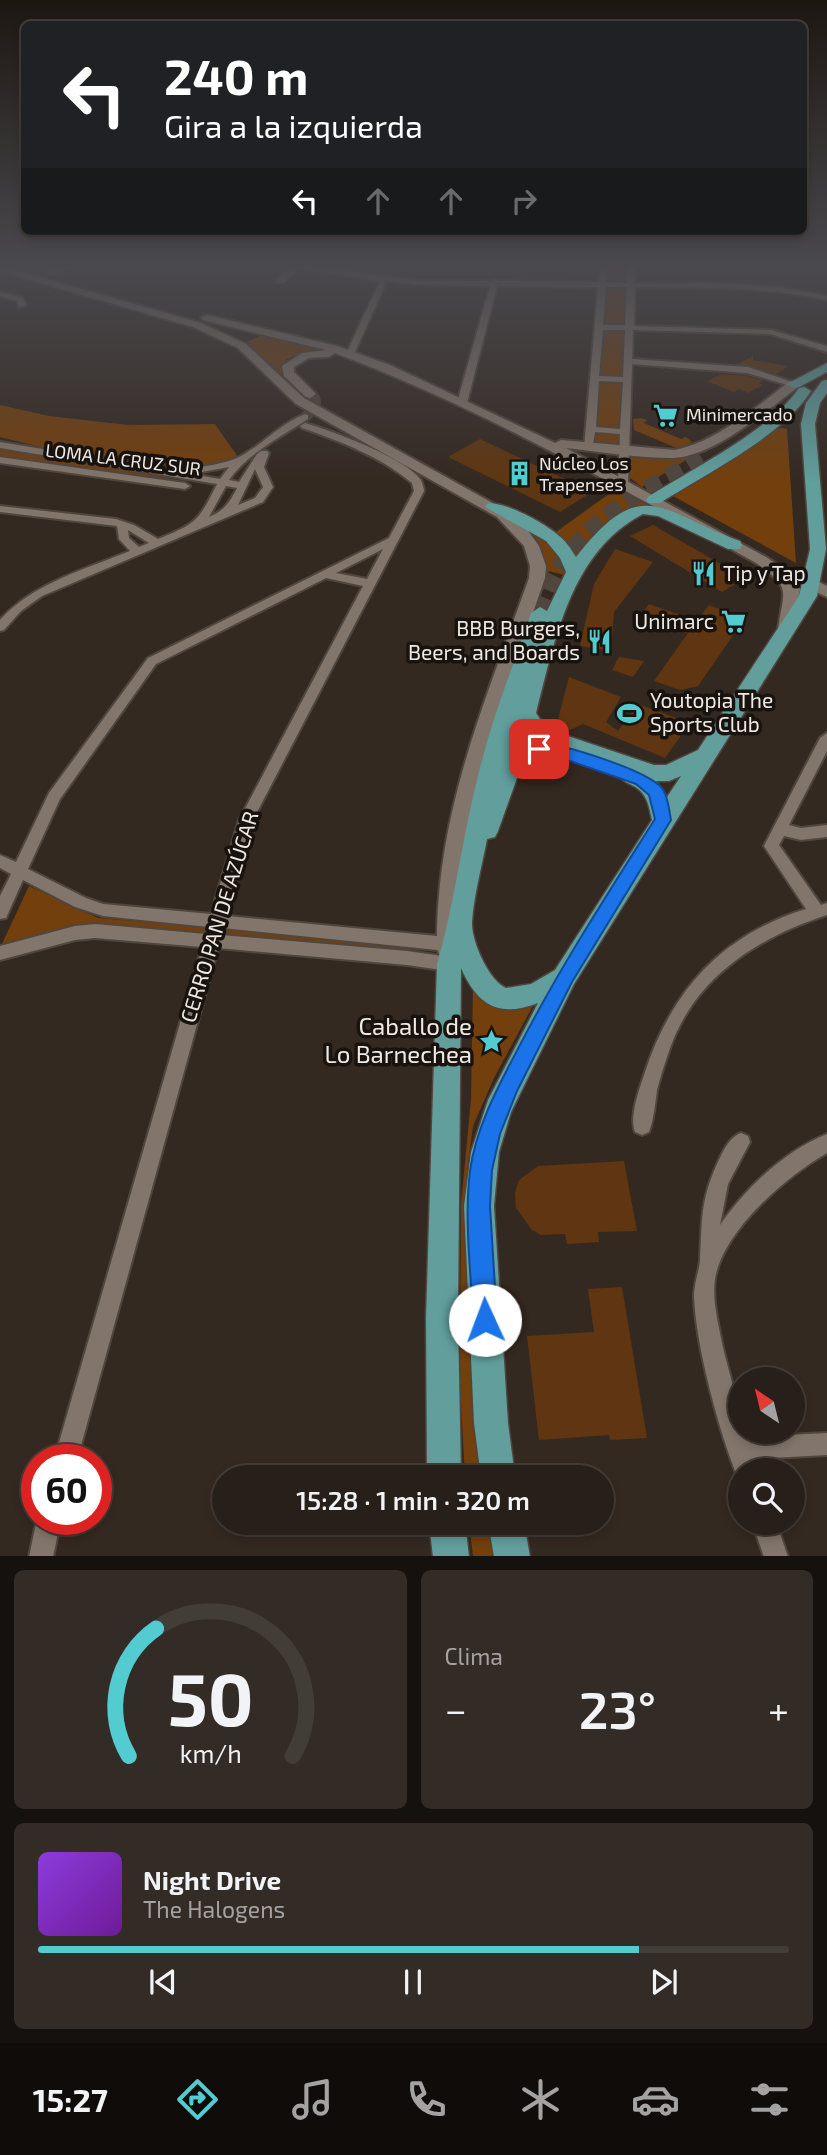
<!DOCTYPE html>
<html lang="es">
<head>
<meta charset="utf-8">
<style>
	body { margin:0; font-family:"Exo 2",sans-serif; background:#332c26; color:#f1f3f6; height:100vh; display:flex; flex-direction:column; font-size:26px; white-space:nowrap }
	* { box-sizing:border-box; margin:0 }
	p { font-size:23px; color:#a4a2a2 }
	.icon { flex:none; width:38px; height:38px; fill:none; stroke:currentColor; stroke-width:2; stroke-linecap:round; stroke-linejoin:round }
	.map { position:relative; height:1556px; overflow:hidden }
	.panel { display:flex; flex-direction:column; gap:14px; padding:14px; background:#15110e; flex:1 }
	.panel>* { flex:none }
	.top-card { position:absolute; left:21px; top:21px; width:786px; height:214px; border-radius:10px; box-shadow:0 4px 10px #0003,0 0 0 2px #433d38; background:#202124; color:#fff; overflow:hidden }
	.needle { width:46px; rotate:325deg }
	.tools { position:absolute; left:728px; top:1367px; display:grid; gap:14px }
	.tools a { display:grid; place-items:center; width:77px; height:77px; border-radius:50%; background:#271f19; box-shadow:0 4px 10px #0003,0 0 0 2px #433d38; font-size:35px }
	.speed { position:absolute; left:21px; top:1444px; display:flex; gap:14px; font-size:35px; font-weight:700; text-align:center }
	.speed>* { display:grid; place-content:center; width:91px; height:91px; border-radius:50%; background:#271f19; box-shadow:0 4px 10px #0003,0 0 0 2px #433d38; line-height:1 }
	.speed .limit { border:10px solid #d22; background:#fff; color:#111 }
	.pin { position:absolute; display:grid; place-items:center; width:60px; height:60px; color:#fff; margin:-30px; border-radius:14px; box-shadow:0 4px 10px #0006 }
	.me { position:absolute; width:77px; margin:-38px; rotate:358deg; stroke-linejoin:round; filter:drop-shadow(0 0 5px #0008) }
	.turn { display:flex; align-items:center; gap:24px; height:147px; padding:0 28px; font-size:32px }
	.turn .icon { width:91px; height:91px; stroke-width:2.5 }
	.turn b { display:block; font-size:49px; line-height:60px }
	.lanes { display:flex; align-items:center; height:66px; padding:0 28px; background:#0003; justify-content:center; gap:35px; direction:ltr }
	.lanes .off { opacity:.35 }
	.big { font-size:52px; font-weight:600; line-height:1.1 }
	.panel .widget { flex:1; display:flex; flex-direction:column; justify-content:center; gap:10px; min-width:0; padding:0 24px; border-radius:10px; background:#332c26 }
	.panel .dial { align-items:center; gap:0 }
	.dial svg { height:182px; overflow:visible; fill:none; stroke:#433d38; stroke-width:7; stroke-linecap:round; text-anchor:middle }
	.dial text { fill:#f1f3f6; stroke:none }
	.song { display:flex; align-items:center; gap:21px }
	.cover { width:84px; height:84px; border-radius:10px; background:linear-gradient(135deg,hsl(270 70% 55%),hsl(280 70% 35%)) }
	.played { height:7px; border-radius:4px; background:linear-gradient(90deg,#52ccd0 80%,#433d38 80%) }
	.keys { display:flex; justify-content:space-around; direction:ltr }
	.heat { display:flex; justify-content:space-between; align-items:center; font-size:38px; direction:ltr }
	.panel .tiles { flex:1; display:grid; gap:14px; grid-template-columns:1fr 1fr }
	.widget:last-child { grid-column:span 2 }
	.trip { position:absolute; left:212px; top:1465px; width:402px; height:70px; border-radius:35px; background:#271f19; box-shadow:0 4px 10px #0003,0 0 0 2px #433d38; font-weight:600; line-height:70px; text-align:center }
	.dock { display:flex; height:112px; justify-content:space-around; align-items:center; background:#100c0a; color:#a4a2a2 }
	.dock .icon { width:49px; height:49px }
	.dock .on { color:#52ccd0 }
	.dock b { font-size:32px; color:#f1f3f6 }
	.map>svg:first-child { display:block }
	.green { fill:#733f0d }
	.building { fill:#5f3611 }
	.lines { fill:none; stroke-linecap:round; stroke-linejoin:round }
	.secondary-tunnel { stroke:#50463e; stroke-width:11; stroke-dasharray:11 6; stroke-linecap:butt }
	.primary-tunnel { stroke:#50463e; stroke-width:16; stroke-dasharray:16 8; stroke-linecap:butt }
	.street-casing { stroke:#4f463e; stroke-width:4 }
	.secondary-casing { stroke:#4f463e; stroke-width:4 }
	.primary-casing { stroke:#4f463e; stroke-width:3 }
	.street { fill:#82756b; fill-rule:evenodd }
	.secondary { fill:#82756b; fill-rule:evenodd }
	.primary { fill:#619e9c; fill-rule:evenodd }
	.route { fill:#1a73e8; stroke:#114b97; stroke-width:2 }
	.labels { text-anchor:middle; stroke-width:7; stroke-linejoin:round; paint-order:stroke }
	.far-poi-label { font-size:18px; fill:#f0e9e3; stroke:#18130f; text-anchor:start }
	.far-street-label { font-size:18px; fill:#f0e9e3; stroke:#18130f }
	.poi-label { font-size:21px; fill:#f0e9e3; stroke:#18130f; text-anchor:start }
	.street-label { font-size:21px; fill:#f0e9e3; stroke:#18130f }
	.near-poi-label { font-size:24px; fill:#f0e9e3; stroke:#18130f; text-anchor:end }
</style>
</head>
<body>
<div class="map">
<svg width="827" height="1557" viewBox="0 0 827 1557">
	<rect width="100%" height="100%" fill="#342921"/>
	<path class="green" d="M608,266H628L619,446L595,444Z
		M262,335L315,349C305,354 288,353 281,367L283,373L306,395L291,381L285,382L245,343Z
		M0,405L49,416L128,425L215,424L238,457L193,469L45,448L0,437Z
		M641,418L647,420L644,423L681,439L686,437L692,442L679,449L634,430L633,419Z
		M782,428L787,429L796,563L673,496L772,430Z
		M0,448C58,460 118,465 175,480V482L0,457Z
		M631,455L691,457L642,487L629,477Z
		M616,485L653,507L576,560L553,534L609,494Z
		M529,531L549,538L567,567L564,575L549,571L543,581L540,549Z
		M29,886L98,918L411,944L409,953L97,924L1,946Z
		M473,986L535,1002L494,1078L473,1126L468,1163L466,1235L482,1477H465L460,1385L461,1204L471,1099Z
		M469,1523H488L495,1556H473Z"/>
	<path class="building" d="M753,356V360L788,366L776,374L738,364Z
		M721,374L747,376L763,381L759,383L762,385L748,393L739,389L734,392L707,381Z
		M480,439L592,492L560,512L448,457Z
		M653,525L745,578L722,592L630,536Z
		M615,549L653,562L614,612L611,651L580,646L594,584Z
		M649,604L697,621L709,605L745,618L698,686L680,690L654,681L688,633L639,628L641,615Z
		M619,657L644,661L633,677L612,670Z
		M569,677L621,697L606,722L618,731L638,704L690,723L665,758L583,724L570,730L557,723Z
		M624,1161L637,1231L598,1232L599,1242L567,1244L565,1234L541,1235L532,1230L516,1208L515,1193L519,1180L538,1166Z
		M622,1287L647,1438L610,1440L609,1435L539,1440L527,1336L594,1332L588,1289Z"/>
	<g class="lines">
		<path class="secondary-tunnel" d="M305,417L316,407L315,399L310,394"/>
		<path class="primary-tunnel" d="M540,613C549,592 556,569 571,550C604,509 656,484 701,457"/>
		<defs>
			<path id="street" d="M62,266H73L53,275L46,273Z
				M292,266H316L420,281H491L495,279L499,281L599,282L600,266H608L606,282L627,283L628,266H636L635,283C701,283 762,281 827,296V300C762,286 701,288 635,287L634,326L771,330L827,346V352L770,334L633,330L632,359L748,367L798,384L794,387L747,373L632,364L628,483L623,486L618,483L620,434L595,432L592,450L584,448L598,287L497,286L467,403L462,406L457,403L490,286L420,285L387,281L354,354L350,357L346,354L380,281L298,268L283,283H277V279ZM606,287H627L625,325H603ZM603,330H625L623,377L599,376ZM599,381L623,382L620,429L596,427Z
				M0,292L23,298L26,305L19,307L17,301L0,296Z
				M305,414L308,415V419C281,437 248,453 229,480L239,482L257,454L261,451H267L269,453L264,467L273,487L263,502L42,596L21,611L4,630L0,631V620C33,583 86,569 130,551L119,539L117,526L0,512V506L116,519L134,525L158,539C197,523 198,522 217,484L0,448V442L181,472L182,470C201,466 224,465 241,456C263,444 281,423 305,414ZM229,467L220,479L191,474ZM255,469L263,487L255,498L238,505ZM226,486L237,488C230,502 224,511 209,517ZM128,530L149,543L139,547L129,538Z
				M305,423C332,431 406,458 421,480C422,483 424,488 424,491L253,820L227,916L447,937L453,939L455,944L453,949L447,951L223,928L221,935L407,951L449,957L455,959L457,964L455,969L449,971L407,965L218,948L77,1460H54L202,947L95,938L75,940L0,960V946L75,926L95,924L206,934L208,927L103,916L75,907L23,880L6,918L0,919V896L11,874L0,868V855L16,862L49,793L148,658L389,538L414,491L412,483C381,457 340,441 302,428L300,426ZM383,549L367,579L336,573ZM326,578L363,586L239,820L211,914L103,904L86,898L28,869L60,799L156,664Z
				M0,457L185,483L190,486L185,489L0,463Z
				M827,733V751L789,825L801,828L827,825V837L801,840L784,836L779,845L821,905L827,903V915C756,938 692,979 668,1054C664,1066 660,1078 657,1090C655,1104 654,1119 649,1132L642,1135L635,1132C629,1117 639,1090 644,1075C671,991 721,935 806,909L764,846L820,738Z
				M741,1133L748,1136L750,1142L728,1184L720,1225C746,1188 784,1151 827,1134V1153C787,1176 723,1230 715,1279C712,1299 718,1322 722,1343C728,1372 740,1401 740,1432H745L747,1437L827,1433V1455L754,1459L757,1470H740V1479L738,1478C719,1432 696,1346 694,1297C694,1283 699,1272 700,1260C702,1225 700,1205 714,1171C720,1158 727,1138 741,1133Z
				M37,1519H61L53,1557H29Z
				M752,1522H776L788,1557H764Z"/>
			<path id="secondary" d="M0,266L201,323L246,344L304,398L507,511L524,525L539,546L546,566L545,578C503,702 455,815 459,949L456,956L448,958L440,956L437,949C435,815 485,702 529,578L530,566L524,546L497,517L296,404L238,348L193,327L0,271Z
				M207,315L337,346L390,365L555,443L561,440L675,450C718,441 756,407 790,381H798V387C767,410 714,457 673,458C638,458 601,452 566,448L766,557L792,574H803L827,586V597L797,583L800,589L794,629L792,633H780L778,629C784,587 792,589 756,563C619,487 481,408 335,353L329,357L309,358L294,367V372L316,394L310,398L306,397L284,376L282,366L302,353L326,350L203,320L201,318Z"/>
			<path id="primary" d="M827,363V372L799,387L794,388L787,384Z
				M827,380V393L820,403L815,424L826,549L817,596L574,984L511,1112L499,1152L494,1206L508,1423L515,1477H481L474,1423L464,1206L471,1152L488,1100L538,1003C499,1018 478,1006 461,968L458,1318L461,1477H427L426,1318L437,964C455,902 462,838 478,776C491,720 513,667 531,613L540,607L547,611L566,572L560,558L546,541L485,507L487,504C503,500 546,524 558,535C566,541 571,549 576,557C643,471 661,513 740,541L742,545L740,549H728L658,516L643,514C570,552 555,641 536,713L544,725L553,731L654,765H666L698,750L799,596L810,549L801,424L806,403L822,381ZM530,735L542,742L527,746ZM576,754L621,770L619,775C623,783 630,783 637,788C648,796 649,808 652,820L555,970L531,984L506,988C488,980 471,940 472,922C474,894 482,866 487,839L495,837L498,831L522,764L541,756L566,760L573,758ZM681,776L667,797L656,781H669Z
				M804,387L811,391C783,436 705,474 660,503H648L646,500L648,497C693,468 770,431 799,388Z
				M429,1522H465L469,1557H433Z
				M488,1522H524L530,1557H494Z"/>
		</defs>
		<use href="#street" class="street-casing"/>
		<use href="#secondary" class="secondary-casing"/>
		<use href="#primary" class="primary-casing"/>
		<use href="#street" class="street"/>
		<use href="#secondary" class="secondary"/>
		<use href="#primary" class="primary"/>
	</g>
	<linearGradient id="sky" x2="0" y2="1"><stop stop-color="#1d1712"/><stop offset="0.55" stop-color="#4a494e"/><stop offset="1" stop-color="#4a494e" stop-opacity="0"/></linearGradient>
	<rect width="827" height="484" fill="url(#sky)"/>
	<path class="route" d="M539,743C564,744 646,770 662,788C668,795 669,810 671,820L572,982L517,1091L500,1134L492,1170L490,1206L497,1320L493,1329L485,1332L476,1329L473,1320C471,1271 464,1220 470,1171C476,1126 500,1083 521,1043C561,966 608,893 655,819L649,795L636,784L553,755L534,753L532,749Z"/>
	<defs>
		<symbol id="supermarket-bare" viewBox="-9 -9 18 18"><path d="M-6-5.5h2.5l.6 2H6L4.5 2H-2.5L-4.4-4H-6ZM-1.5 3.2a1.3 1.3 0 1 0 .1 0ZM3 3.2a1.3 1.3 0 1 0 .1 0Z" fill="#52ccd0" stroke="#18130f" stroke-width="2.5" paint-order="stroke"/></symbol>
		<symbol id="building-bare" viewBox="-9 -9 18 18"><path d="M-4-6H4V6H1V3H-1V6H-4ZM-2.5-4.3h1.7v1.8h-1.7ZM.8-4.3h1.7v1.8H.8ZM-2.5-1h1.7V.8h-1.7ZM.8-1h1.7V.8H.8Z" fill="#52ccd0" stroke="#18130f" stroke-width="2.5" paint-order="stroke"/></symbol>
		<symbol id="restaurant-bare" viewBox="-9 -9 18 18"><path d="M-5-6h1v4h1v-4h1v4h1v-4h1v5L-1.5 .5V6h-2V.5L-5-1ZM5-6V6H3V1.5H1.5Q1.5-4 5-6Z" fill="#52ccd0" stroke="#18130f" stroke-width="2.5" paint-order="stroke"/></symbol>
		<symbol id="stadium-bare" viewBox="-9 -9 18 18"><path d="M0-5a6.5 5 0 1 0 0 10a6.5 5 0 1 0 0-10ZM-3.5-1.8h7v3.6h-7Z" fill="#52ccd0" stroke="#18130f" stroke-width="2.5" paint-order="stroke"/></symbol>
		<symbol id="sight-bare" viewBox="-9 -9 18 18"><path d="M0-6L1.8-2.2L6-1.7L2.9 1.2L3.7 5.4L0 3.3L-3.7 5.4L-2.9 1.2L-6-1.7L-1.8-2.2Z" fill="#52ccd0" stroke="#18130f" stroke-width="2.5" paint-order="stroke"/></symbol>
	</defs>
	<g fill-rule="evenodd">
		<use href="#supermarket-bare" x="648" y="398" width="35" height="35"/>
		<use href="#building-bare" x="502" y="456" width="35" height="35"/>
		<use href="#restaurant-bare" x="686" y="556" width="35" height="35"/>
		<use href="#supermarket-bare" x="716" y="604" width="35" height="35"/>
		<use href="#restaurant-bare" x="582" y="624" width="35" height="35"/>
		<use href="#stadium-bare" x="612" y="696" width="35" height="35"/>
		<use href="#sight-bare" x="474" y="1024" width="35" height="35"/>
	</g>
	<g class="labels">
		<g class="far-poi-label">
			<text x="686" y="421">Minimercado</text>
			<text x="539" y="470">Núcleo Los<tspan x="539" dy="21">Trapenses</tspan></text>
		</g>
		<g class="far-street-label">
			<text transform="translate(123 460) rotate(7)" y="6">LOMA LA CRUZ SUR</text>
		</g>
		<g class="poi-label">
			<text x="723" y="581">Tip y Tap</text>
			<text x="714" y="629" text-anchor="end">Unimarc</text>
			<text x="580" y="636" text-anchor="end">BBB Burgers,<tspan x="580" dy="24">Beers, and Boards</tspan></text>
			<text x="650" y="708">Youtopia The<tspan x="650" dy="24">Sports Club</tspan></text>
		</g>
		<g class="street-label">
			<text transform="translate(220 917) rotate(-73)" y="7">CERRO PAN DE AZÚCAR</text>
		</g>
		<g class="near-poi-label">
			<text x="472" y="1035">Caballo de<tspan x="472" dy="28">Lo Barnechea</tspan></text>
		</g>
	</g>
</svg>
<div class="tools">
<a><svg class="needle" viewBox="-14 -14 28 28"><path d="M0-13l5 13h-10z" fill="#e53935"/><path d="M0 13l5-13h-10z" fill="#a4a2a2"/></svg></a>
<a><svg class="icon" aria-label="search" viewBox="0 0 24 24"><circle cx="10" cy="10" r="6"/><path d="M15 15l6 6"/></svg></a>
</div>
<div class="speed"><div class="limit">60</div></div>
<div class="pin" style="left:539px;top:749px;background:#d93025"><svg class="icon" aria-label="arrive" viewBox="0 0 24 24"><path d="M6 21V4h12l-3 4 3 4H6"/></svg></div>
<svg class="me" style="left:485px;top:1320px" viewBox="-20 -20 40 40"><circle r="19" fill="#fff"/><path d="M0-13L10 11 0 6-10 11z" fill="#1a73e8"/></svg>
<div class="trip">15:28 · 1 min · 320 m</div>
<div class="top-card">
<div class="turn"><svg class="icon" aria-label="left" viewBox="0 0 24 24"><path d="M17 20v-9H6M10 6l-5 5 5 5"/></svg><div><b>240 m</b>Gira a la izquierda</div></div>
<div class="lanes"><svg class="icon" aria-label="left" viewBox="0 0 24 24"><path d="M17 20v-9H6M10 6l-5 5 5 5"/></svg><svg class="icon off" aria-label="ahead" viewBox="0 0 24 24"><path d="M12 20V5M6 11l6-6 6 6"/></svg><svg class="icon off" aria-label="ahead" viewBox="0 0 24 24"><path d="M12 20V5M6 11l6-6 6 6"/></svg><svg class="icon off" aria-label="right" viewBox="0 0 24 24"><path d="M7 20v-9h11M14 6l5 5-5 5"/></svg></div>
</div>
</div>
<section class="panel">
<div class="tiles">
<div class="widget dial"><svg viewBox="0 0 100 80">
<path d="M14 69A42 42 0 1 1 86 69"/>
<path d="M14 69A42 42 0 0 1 26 13" stroke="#52ccd0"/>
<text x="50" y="56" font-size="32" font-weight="700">50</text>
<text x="50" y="72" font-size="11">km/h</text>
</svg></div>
<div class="widget"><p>Clima</p>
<div class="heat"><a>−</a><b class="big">23°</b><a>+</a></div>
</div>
<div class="widget">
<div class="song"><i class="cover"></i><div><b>Night Drive</b><p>The Halogens</p></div></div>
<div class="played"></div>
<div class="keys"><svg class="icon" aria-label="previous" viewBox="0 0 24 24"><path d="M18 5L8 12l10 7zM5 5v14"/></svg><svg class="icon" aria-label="pause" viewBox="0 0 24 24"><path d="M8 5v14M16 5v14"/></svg><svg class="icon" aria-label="next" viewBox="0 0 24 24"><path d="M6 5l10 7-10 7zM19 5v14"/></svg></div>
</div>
</div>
</section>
<nav class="dock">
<b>15:27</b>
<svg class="icon on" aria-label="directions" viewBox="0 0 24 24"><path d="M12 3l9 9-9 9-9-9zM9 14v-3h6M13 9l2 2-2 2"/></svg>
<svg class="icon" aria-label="music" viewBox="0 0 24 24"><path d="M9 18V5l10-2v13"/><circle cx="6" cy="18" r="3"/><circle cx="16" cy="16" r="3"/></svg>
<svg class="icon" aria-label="phone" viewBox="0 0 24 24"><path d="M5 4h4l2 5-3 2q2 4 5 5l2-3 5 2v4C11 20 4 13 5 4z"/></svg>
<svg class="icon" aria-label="climate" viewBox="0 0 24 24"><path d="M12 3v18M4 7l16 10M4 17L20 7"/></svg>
<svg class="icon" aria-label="car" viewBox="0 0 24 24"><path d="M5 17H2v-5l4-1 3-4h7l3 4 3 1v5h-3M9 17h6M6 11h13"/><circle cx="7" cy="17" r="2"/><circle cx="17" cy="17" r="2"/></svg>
<svg class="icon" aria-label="filters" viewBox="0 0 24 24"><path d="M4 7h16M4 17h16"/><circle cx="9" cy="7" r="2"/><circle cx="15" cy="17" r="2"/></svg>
</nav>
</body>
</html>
